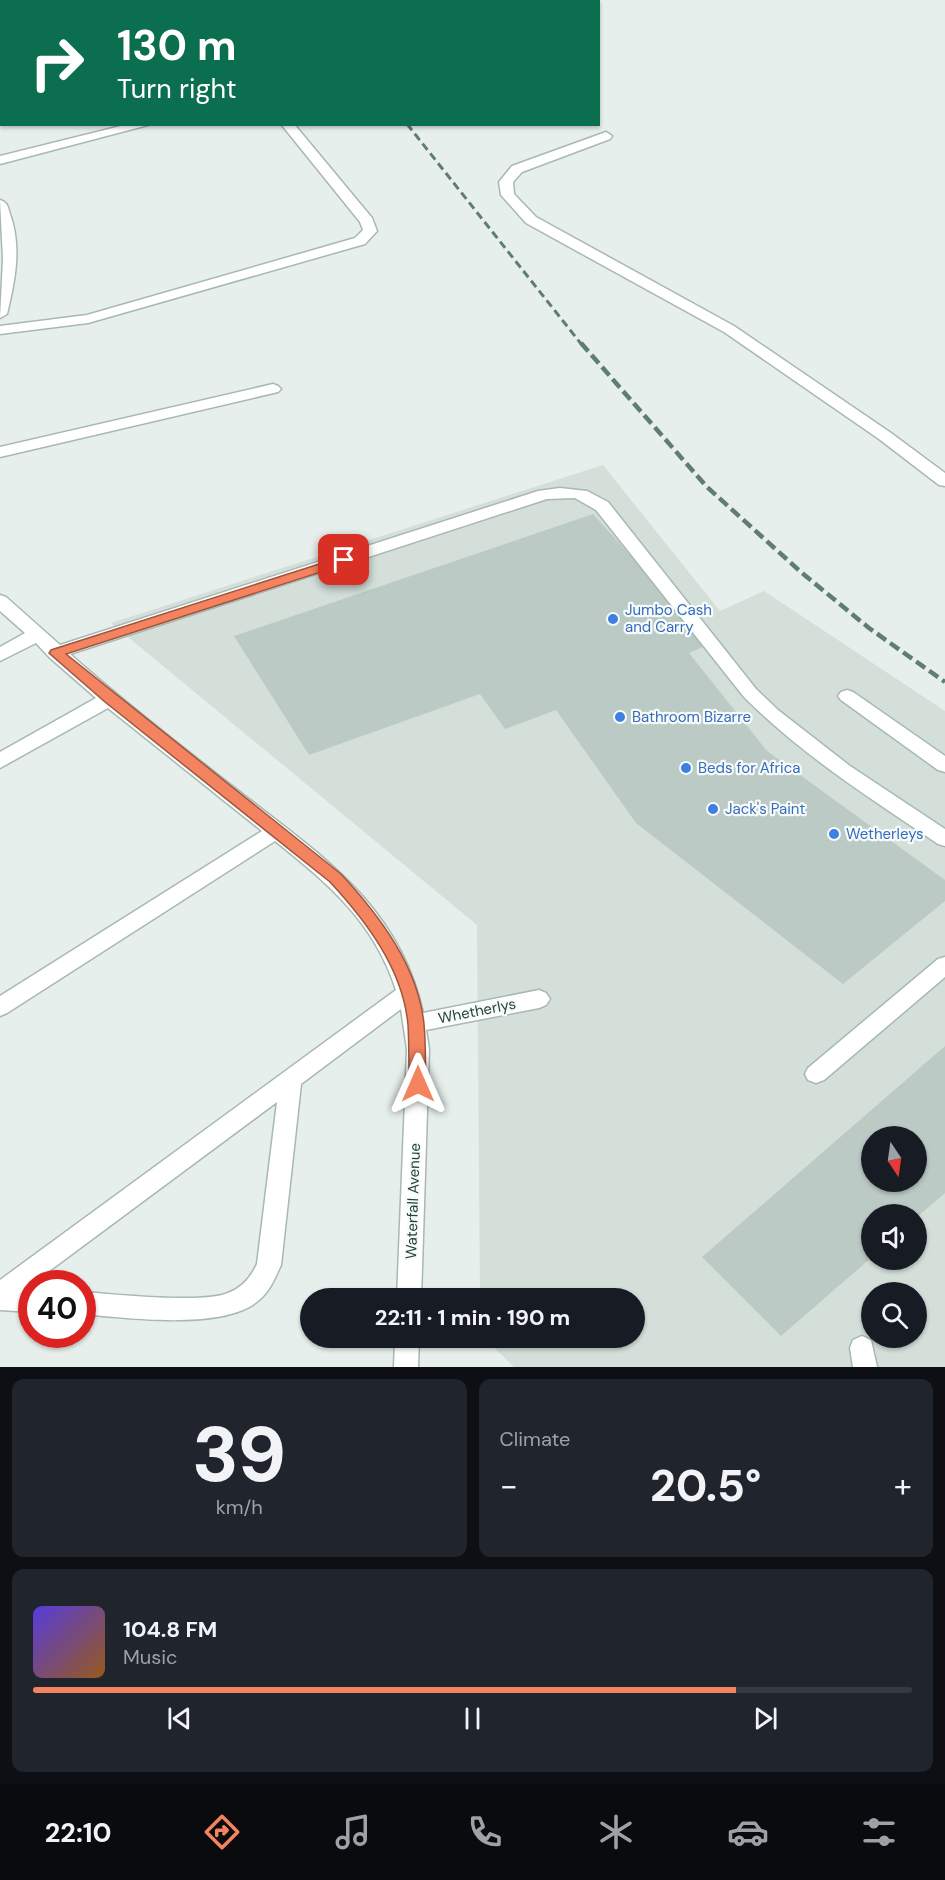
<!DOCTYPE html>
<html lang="en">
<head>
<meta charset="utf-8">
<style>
	body { margin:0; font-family:"DM Sans",sans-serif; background:#20242c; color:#f1f3f6; height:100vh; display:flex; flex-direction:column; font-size:22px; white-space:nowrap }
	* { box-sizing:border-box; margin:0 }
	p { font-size:20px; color:#9ea1a6 }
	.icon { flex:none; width:33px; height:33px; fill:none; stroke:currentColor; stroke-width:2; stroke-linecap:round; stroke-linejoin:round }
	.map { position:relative; height:1367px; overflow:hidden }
	.details { display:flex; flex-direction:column; gap:12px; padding:12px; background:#0d0f14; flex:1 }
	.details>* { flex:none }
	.top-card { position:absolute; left:0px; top:0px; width:600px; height:126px; box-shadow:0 2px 4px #0004; background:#0b6e4f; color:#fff; overflow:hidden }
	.needle { width:39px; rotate:167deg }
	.tools { position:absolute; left:861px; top:1126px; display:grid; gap:12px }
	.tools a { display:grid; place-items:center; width:66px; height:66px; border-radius:50%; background:#171b24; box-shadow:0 2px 4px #0004; font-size:30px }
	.speed { position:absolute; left:18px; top:1270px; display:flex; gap:12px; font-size:30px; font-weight:700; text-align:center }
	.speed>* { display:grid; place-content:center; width:78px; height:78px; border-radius:50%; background:#171b24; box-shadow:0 2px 4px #0004; line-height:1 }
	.speed .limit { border:9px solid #d22; background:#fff; color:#111 }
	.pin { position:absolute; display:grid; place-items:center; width:51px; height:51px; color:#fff; margin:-26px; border-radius:12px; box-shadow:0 3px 9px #0006 }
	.me { position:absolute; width:66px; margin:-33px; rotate:0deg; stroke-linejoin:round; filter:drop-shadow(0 0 4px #0008) }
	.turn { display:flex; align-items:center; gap:21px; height:126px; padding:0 18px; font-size:27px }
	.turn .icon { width:78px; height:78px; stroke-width:2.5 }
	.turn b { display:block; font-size:42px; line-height:51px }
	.big { font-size:45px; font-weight:700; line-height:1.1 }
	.details .tile { flex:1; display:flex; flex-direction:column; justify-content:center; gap:9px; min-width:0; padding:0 21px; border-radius:12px; background:#20242c }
	.details .dial { align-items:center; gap:0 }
	.dial b { font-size:78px; line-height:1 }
	.song { display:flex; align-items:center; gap:18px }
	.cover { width:72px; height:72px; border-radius:9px; background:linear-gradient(135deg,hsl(250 70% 55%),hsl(30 70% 35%)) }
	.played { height:6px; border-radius:3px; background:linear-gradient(90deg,#f4845f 80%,#363941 80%) }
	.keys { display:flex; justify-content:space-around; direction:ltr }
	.heat { display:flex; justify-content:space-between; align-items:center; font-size:33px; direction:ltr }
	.details .tiles { flex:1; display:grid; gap:12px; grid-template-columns:1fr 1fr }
	.tile:last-child { grid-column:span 2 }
	.trip { position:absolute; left:300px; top:1288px; width:345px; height:60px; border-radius:30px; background:#171b24; box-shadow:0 2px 4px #0004; font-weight:700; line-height:60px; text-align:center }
	.menu { display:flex; height:96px; justify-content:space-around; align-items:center; background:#090b0e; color:#9ea1a6 }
	.menu .icon { width:42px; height:42px }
	.menu .on { color:#f4845f }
	.menu b { font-size:27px; color:#f1f3f6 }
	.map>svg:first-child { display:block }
	.built { fill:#d4dfda; fill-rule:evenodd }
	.building { fill:#bbcac4; fill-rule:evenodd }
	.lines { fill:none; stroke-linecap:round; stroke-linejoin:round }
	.minor-casing { stroke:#a8b8b2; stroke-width:3 }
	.minor { fill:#fff; fill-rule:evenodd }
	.rail-far1 { stroke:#5f7d75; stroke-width:3; stroke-dasharray:8 4.5; stroke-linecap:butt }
	.rail { stroke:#5f7d75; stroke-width:4.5; stroke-dasharray:11 5; stroke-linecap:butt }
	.route { fill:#f4845f; stroke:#9f563e; stroke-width:1.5 }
	.shop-dot { fill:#3f7fe0; stroke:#f7fbf9; stroke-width:2 }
	.labels { text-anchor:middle; stroke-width:4.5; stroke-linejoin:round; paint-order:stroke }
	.shop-label { font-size:15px; fill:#366cbe; stroke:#f7fbf9; text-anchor:start }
	.street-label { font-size:15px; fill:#24423a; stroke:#f7fbf9 }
</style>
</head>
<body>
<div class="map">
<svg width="945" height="1367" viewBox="0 0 945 1367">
	<rect width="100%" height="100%" fill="#e6efeb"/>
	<path class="built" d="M603,465L720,611L764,591L945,711V1367H514L484,1338H634V1299H480L477,925L111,623ZM872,1137H916V1182H872ZM872,1215H916V1260H872ZM872,1293H916V1338H872Z"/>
	<path class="building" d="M593,514L710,644L689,653L767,751L945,880V901L843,984L636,823L556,710L505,729L480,694L309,755L234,636Z
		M945,1046V1193L916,1218V1215H872V1257L781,1336L702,1257ZM872,1137H916V1182H872Z"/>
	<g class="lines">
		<defs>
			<path id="minor" d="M126,0H138L139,2H127Z
				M0,53H2V61H0Z
				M129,124H152L0,164V156Z
				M281,124H294L372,218L377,231L365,244L88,323L0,334V326L87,315L355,238L363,230L360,222Z
				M606,132L612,136L610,139L522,172L513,182L514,194L536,217L734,326L891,433L945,473V486L939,485L879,439L724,332L526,223L501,195L499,182L512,166Z
				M0,200C8,202 8,208 10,214C22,247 15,281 7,314L0,318L3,259Z
				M273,384L278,386L281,389L278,392L0,457V447Z
				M560,488L587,491L608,502L756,689L778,710L850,766L945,829V846L938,844C870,798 802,755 744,697L596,510L575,498L547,499L70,654C124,702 180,745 236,789C319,854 399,904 423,1013L539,990L546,993L550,999L546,1005L539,1008L426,1030L429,1049L421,1299H397L407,1049L401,1009L301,1084L281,1265C275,1278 270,1291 259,1300C226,1331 127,1318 82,1314V1292C114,1294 202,1304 228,1293C242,1288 251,1277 257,1264L277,1102L25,1289L32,1290V1312L0,1310V1280L396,990C374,922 329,884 275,841L7,1013L0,1016V996L262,831L108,708L0,768V752L96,698L49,657L36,643L0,661V647L25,633L0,611V595L6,597L60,645L538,491Z
				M847,690L853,692L945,756V772L938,770L841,700L838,696L841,692Z
				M945,957V977L824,1080L816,1083L808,1080L805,1074L808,1068L938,959Z
				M862,1336L871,1340L877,1367H853L850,1348L853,1340Z
				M395,1338H419L418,1367H394Z"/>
		</defs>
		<use href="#minor" class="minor-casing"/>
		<use href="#minor" class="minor"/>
		<path class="rail-far1" d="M407,124L582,345"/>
		<path class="rail" d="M581,343L707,487L802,573L869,628L945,682"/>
	</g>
	<path class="route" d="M344,556L349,557L350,560L349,563L66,654L341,874C379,915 418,966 424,1024C426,1044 425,1065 426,1084L423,1089L418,1091L412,1089L409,1084C409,1065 409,1044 408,1025C403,969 366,921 330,882L105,702L49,653L51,650Z"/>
	<g class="shop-dot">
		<circle cx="613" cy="619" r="6"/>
		<circle cx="620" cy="717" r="6"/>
		<circle cx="686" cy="768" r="6"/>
		<circle cx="713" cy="809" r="6"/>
		<circle cx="834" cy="834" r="6"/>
	</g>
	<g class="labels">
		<g class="shop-label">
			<text x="625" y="615">Jumbo Cash<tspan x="625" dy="17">and Carry</tspan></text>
			<text x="632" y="722">Bathroom Bizarre</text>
			<text x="698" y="773">Beds for Africa</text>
			<text x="725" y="814">Jack's Paint</text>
			<text x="846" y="839">Wetherleys</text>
		</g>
		<g class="street-label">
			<text transform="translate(477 1011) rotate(-11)" y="5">Whetherlys</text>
			<text transform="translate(413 1201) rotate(-88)" y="5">Waterfall Avenue</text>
		</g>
	</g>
</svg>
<div class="tools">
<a><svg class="needle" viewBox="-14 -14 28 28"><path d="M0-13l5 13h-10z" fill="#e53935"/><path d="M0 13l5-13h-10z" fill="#9ea1a6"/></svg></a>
<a><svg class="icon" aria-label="sound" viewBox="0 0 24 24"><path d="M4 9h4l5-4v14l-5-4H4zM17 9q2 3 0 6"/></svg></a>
<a><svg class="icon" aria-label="search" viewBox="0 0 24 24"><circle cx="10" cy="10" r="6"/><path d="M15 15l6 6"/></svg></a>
</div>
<div class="speed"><div class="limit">40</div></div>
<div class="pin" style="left:344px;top:560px;background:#d93025"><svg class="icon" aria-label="arrive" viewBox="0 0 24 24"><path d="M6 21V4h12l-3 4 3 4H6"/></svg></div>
<svg class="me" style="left:418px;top:1084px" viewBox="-20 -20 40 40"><path d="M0-17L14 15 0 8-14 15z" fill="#f4845f" stroke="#fff" stroke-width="4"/></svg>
<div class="trip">22:11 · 1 min · 190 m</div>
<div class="top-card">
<div class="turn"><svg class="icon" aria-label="right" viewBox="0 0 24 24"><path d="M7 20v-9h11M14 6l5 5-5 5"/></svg><div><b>130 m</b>Turn right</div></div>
</div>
</div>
<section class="details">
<div class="tiles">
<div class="tile dial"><b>39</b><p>km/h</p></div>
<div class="tile"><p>Climate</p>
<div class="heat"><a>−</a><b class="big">20.5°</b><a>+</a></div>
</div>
<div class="tile">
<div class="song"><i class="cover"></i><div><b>104.8 FM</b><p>Music</p></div></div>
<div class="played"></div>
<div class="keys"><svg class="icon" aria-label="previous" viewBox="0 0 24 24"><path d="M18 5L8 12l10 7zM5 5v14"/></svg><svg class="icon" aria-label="pause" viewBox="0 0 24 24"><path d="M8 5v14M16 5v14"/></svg><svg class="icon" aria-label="next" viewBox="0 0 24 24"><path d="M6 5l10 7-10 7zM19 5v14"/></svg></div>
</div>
</div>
</section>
<nav class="menu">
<b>22:10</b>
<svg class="icon on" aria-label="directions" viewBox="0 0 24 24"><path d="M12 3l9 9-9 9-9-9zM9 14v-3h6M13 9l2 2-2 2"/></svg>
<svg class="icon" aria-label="music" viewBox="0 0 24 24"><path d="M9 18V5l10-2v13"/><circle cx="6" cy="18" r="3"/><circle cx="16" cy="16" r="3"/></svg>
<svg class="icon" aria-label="phone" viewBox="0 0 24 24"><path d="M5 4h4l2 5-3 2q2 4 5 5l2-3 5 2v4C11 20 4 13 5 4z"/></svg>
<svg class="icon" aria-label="climate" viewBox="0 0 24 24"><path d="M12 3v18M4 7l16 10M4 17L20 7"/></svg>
<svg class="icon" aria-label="car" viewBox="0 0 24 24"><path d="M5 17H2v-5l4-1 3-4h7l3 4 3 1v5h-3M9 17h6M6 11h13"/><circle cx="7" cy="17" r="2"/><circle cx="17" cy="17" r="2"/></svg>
<svg class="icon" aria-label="filters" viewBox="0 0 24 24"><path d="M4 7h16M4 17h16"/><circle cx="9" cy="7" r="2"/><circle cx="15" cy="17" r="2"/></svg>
</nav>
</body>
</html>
